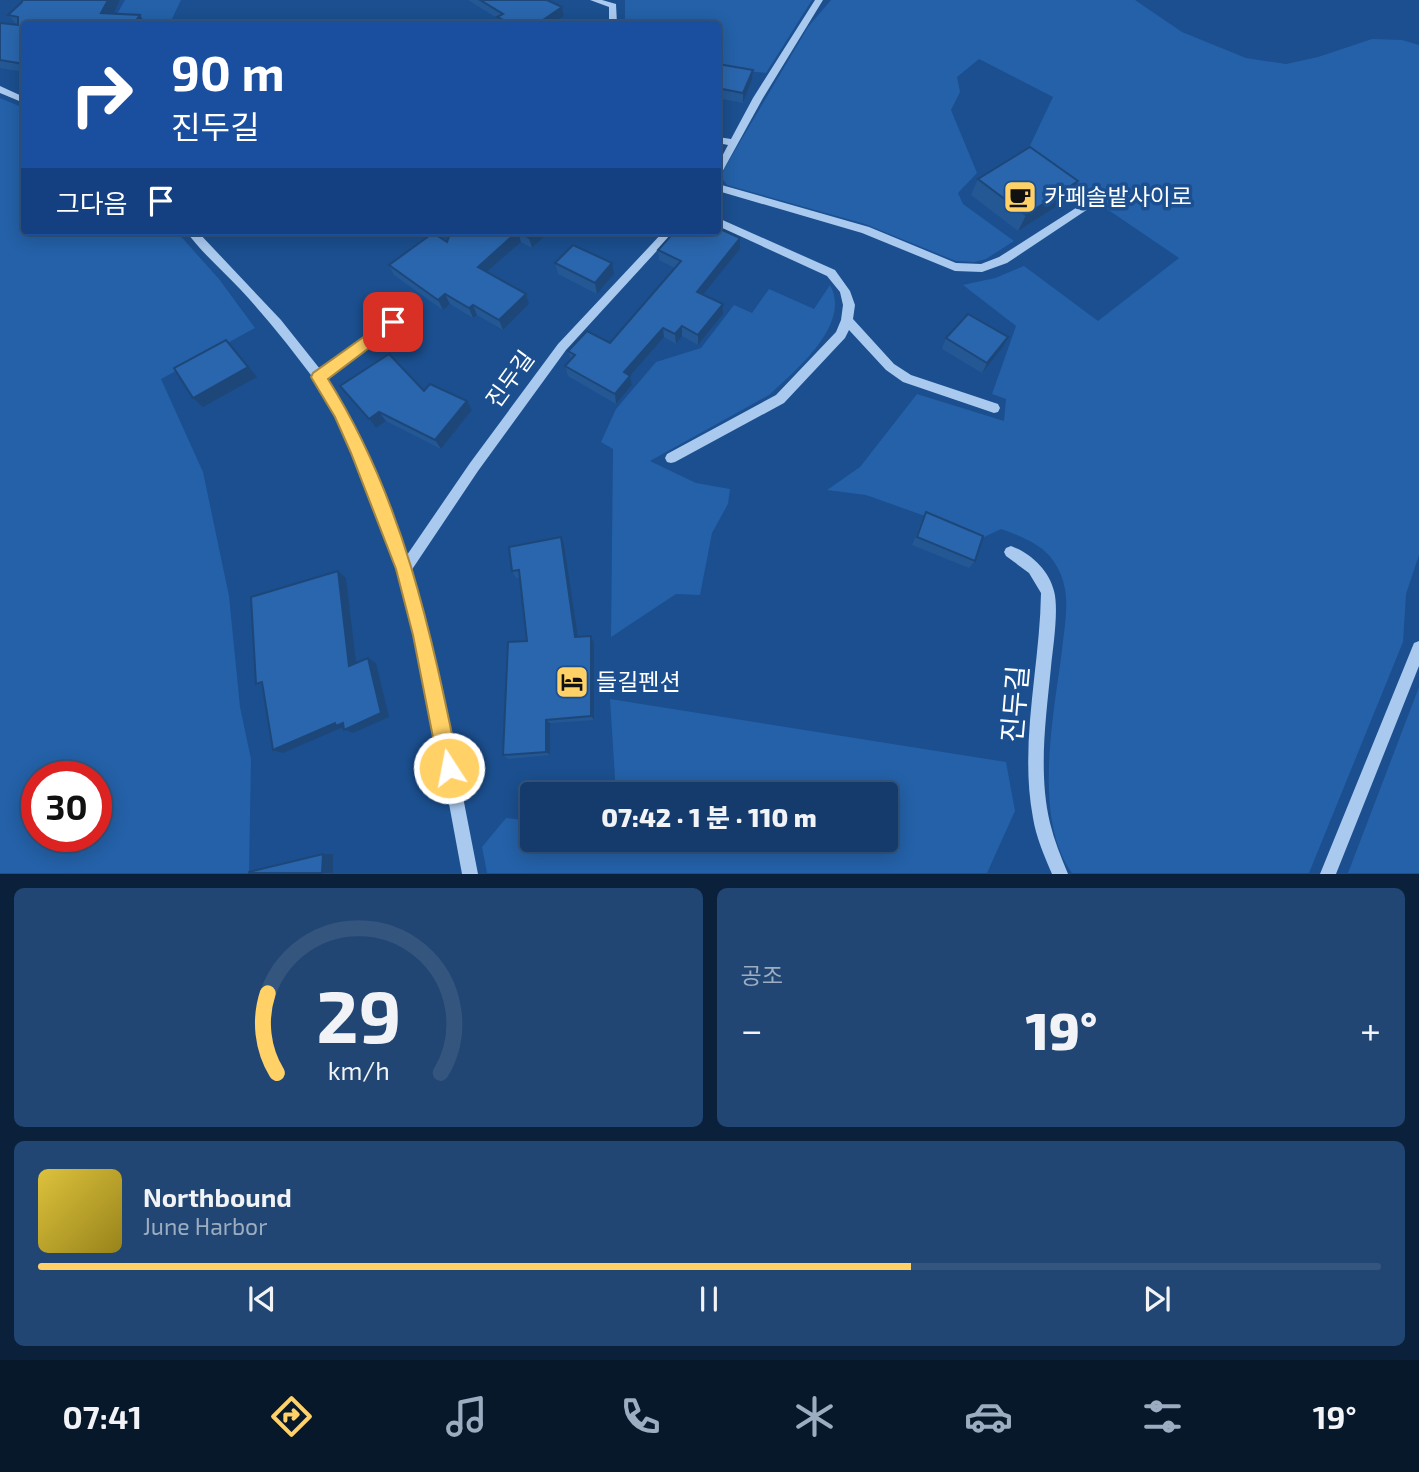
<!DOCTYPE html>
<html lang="ko">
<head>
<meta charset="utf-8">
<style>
	body { margin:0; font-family:"Exo 2","Noto Sans KR",sans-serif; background:#214673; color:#f1f3f6; height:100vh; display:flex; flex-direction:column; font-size:26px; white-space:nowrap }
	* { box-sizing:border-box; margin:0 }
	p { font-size:23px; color:#9dadc1 }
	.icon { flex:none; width:38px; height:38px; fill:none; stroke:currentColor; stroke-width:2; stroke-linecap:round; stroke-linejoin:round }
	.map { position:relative; height:874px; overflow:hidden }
	.drawer { display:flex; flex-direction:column; gap:14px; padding:14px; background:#0b203b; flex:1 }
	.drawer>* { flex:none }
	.hud { position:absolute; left:21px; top:21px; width:700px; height:214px; border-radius:7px; box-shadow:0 4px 18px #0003,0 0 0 2px #33557e; background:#1a4fa0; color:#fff; overflow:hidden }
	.speed { position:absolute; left:21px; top:761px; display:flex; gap:14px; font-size:35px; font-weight:700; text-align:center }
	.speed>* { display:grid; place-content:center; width:91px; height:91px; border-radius:50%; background:#143b6b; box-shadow:0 4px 18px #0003,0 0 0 2px #33557e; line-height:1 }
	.speed .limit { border:10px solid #d22; background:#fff; color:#111 }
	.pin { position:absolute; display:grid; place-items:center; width:60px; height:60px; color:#fff; margin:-30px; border-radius:14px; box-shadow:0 4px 10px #0006 }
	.me { position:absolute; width:77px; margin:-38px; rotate:349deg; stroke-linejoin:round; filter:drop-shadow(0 0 5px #0008) }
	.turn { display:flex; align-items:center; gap:24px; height:147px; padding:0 35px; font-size:32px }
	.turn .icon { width:91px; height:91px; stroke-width:2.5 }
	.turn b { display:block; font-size:49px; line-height:60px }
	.then { display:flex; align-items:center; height:66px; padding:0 35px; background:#0003; gap:14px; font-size:26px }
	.big { font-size:52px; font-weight:800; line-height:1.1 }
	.drawer .widget { flex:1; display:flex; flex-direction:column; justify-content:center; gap:10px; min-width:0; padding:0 24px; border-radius:10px; background:#214673 }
	.drawer .dial { align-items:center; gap:0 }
	.dial svg { height:182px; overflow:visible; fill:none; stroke:#33557e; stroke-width:7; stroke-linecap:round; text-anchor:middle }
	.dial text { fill:#f1f3f6; stroke:none }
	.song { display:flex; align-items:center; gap:21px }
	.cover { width:84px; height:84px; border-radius:10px; background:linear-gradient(135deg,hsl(50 70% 55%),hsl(50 70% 35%)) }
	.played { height:7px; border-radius:4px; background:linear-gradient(90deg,#ffd166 65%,#33557e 65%) }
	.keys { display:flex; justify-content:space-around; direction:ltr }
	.heat { display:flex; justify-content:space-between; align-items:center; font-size:38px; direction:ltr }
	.drawer .tiles { flex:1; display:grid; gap:14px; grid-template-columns:1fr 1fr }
	.widget:last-child { grid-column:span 2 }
	.trip { position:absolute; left:520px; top:782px; width:378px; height:70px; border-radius:7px; background:#143b6b; box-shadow:0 4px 18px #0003,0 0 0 2px #33557e; font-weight:800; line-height:70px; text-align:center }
	.tabs { display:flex; height:112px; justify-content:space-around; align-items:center; background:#08182b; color:#9dadc1 }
	.tabs .icon { width:49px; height:49px }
	.tabs .on { color:#ffd166 }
	.tabs b { font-size:32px; color:#f1f3f6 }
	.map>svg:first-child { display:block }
	.green { fill:#2461a8; fill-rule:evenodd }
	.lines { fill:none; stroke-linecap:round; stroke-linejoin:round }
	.minor { fill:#a9c9ee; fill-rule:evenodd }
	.wall { fill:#245895 }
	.shaded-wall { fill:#1d4779 }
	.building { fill:#2a66ad; stroke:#1d4779; stroke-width:2 }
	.route { fill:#ffd166; stroke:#a68842; stroke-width:2 }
	.labels { text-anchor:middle; stroke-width:7; stroke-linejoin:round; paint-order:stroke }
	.poi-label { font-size:23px; fill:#fff; stroke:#1b4f8f; text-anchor:start }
	.street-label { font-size:23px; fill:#fff; stroke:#1b4f8f }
	.near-street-label { font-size:28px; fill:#fff; stroke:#1b4f8f }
</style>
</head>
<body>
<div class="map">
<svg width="1419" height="874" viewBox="0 0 1419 874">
	<rect width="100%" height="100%" fill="#1b4f8f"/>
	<path class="green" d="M125,0H181L170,23L113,21Z
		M625,0H812L766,73L718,68V24H625Z
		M831,0H1135L1182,32L1246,58L1286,64L1318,57L1372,39L1402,40L1419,45V555L1406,594L1403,642L1309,873H1072C1032,817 1054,714 1062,650C1065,619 1073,590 1054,562C1043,544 1020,536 1001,529L984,537L866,495L827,490L860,467L917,394L1004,421L1006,399L992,394L1016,326L963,285L995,278L1024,266L1098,321L1179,258L1026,154L1053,97L979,59L957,77L960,92L951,110L977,173L958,193L963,204L1014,241L986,259L974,262L956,261L865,224L727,185L721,177L724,169L808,27Z
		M0,98L24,108V231H176L219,279L255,328L161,379L203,472L229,596L240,707L251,759L249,873H0ZM37,777H96V836H37Z
		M830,285C852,324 796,370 769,395L650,461L696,483L730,489L728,504L712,533L700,595L676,594L611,637L613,449L601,442L616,409L656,362L701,348L734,305L752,313L769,289L814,309Z
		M1419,687V873H1348Z
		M610,699L1006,762L1015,811L987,873H487L482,847L506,818L532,821V840H886V794H616Z"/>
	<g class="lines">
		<path class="minor" d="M590,0H602L616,4L617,24H609V7Z
			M815,0H823L763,98L721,174L718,175V164L728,145L718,143V137L731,139L753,98Z
			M0,86L24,97V103L0,93Z
			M718,184L869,227L956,263L981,264L999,257L1079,206H1087L1088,209L1007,263L982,272L955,271L862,233L718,191Z
			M718,218L835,270L850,291L855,305L853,319L894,364L911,375L998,404L1000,408L998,412L994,413L903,382L886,370L849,330L845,338L784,403L675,462L671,463L667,462L665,458L667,454L776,395L836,332L841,320L843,305L840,292L827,276L718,226Z
			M186,231H197L281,320L320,369L408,305H416L418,308L416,311L326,378C361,434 385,493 407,555L470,463L558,344L664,231H675L566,350L478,471L411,571L441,684L478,874H462C436,737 416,596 361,468C349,441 335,407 317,383C293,351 268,319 240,289C222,270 201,252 186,231Z
			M1011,546C1030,553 1049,570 1054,591C1059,609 1053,647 1051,667C1046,718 1038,772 1050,823C1054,840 1061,857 1068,874H1052C1044,855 1036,837 1033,818C1019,744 1040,667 1041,593L1029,573L1006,556L1004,552L1006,548Z
			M1419,641V666L1336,874H1320L1414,643Z"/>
	</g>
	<path class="wall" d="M120,0L113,13L24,24V72L0,68V23L17,25L8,15Z
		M468,0H547L562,7L564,16L552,24H499L497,18Z
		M718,64L753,70L752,80L743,103L722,99L718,110Z
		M978,179L1070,198L1018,231L971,195Z
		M451,231H550L532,248L521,242L487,272L529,304L503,330L477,315L473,318L450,304L443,310L394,275L389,265L447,242Z
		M740,238V249L703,294L723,304V314L698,345L682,336L676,344L664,337L630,376L632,385L616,404L568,376L565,366L571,360L568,351L610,343L675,268L659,260L658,250Z
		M555,263L614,274L597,294L558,274Z
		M1008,337L1003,347L982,373L942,349L946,338Z
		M340,386L424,391L467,401L472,410L441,449L386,421L376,428Z
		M926,512L975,561L969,568L912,545L922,520Z
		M561,537L564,544L578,637L591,636L594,642V720L550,723V755L508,759L503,755L527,641L519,578H516L512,571Z"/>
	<path class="shaded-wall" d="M108,0H120L109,23L101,13Z
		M562,7L564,16L552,24H537Z
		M140,15L146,24H133Z
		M753,70L752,80L743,103V93Z
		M722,89V99L718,110V100Z
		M1078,181L1070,198L1018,231L1026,215Z
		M518,231L521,242L481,277L478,267Z
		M536,231H550L532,248L529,238Z
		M740,238V249L697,302V292Z
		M612,263L614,274L597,294L595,283Z
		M445,294L450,304L443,310L438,300Z
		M526,294L529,304L503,330L499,320Z
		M723,304V314L698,345V335Z
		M473,305L477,315L473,318L469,308Z
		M682,326V336L676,344L675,334Z
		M663,328L664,337L630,376L632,385L616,404L615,394L624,372Z
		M1008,337L1003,347L982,373L987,363Z
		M226,340L257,377L203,407L193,398Z
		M467,401L472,410L441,449L435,440Z
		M379,412L386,421L376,428L369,419Z
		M561,537L564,544L579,643L575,637Z
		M338,571L346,578L357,671L349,666Z
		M591,636L594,642V720L591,716Z
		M368,658L376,663L389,717L353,733L341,728L283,753L273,750Z
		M546,720L550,723V755L546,752Z
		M323,854H333V873H322Z"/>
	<path class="building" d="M22,0H108L101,13L140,15L133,24H24V64L0,60V23L18,25V17L8,15L22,2Z
		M480,0H547L562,7L537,24H512L497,17L503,14Z
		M718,64L753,70L743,93L722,89L718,100Z
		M1030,147L1078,181L1026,215L978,179Z
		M718,228L740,238L697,292L723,304L698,335L682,326L675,334L663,328L624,372L630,376L615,394L565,366L575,355L568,351L587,331L610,343L681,261L658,250L675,231H718Z
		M451,231H536L529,238L518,231L478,267L526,294L499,320L473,305L469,308L445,294L438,300L389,265L433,233L447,242Z
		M573,245L612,263L595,283L555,263Z
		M968,314L1008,337L987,363L946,338Z
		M226,340L248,367L193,398L174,368Z
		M389,354L424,391L430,384L467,401L435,440L379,412L369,419L340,386Z
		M926,512L983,536L975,561L917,537Z
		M561,537L575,637L591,636V716L546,720V752L503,755L508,642L527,641L519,570L512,571L509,547Z
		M338,571L349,666L368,658L381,713L344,730L343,723L336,726L335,723L273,750L262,682L256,684L251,597Z
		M323,854L322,873H249V872Z"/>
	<path class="route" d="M393,316L400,322L398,326L328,379C403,498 431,632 459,768L456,775L449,777L442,775L439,768L413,635L396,569L351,453L335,417L311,377L313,373Z"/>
	<defs>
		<symbol id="cafe-square" viewBox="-11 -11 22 22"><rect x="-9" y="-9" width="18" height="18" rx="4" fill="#ffd166" stroke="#1b4f8f"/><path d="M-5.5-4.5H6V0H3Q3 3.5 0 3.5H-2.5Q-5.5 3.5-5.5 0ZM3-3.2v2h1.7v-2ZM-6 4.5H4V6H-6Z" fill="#111"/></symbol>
		<symbol id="hotel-square" viewBox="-11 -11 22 22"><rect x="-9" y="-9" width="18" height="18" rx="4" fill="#ffd166" stroke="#1b4f8f"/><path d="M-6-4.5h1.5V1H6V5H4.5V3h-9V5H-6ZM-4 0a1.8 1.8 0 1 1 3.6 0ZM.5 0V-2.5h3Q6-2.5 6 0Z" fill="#111"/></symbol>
	</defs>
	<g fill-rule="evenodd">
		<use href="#cafe-square" x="1001" y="178" width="38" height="38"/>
		<use href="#hotel-square" x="553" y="663" width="38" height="38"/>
	</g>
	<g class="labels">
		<g class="poi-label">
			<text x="1044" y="205">카페솔밭사이로</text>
			<text x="596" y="690">들길펜션</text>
		</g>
		<g class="street-label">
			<text transform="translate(510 379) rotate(-54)" y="8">진두길</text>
		</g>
		<g class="near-street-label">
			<text transform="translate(1015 704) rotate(-85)" y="10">진두길</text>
		</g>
	</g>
</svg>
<div class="speed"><div class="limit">30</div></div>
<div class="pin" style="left:393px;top:322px;background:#d93025"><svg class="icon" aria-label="arrive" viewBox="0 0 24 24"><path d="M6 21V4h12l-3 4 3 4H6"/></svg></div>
<svg class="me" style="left:449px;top:768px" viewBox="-20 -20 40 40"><circle r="17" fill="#ffd166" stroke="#fff" stroke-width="3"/><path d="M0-11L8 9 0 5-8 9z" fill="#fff"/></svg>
<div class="trip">07:42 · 1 분 · 110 m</div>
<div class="hud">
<div class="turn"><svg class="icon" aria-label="right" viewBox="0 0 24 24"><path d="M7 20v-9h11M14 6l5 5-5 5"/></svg><div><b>90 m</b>진두길</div></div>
<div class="then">그다음<svg class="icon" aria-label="arrive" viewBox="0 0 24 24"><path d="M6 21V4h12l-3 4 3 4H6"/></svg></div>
</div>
</div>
<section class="drawer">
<div class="tiles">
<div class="widget dial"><svg viewBox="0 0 100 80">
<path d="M14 69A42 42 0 1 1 86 69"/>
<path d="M14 69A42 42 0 0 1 10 34" stroke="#ffd166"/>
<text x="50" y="56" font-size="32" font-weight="700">29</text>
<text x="50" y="72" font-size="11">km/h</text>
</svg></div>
<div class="widget"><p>공조</p>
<div class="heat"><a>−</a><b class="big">19°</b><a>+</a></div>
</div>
<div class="widget">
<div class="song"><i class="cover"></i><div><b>Northbound</b><p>June Harbor</p></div></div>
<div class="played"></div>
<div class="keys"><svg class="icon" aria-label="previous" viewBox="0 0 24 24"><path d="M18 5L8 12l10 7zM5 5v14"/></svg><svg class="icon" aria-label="pause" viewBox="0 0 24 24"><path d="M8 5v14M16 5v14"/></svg><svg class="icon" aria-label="next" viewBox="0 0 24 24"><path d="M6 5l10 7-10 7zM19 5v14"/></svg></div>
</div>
</div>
</section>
<nav class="tabs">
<b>07:41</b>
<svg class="icon on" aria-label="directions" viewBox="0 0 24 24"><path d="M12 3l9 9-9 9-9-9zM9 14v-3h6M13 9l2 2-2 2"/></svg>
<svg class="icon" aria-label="music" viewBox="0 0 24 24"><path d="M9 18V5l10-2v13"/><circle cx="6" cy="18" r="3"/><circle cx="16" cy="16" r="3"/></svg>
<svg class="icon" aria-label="phone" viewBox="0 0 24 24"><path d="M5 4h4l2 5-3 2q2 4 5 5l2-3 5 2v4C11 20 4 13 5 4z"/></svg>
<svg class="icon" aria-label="climate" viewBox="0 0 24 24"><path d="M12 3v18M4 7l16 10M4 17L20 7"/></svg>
<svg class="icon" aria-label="car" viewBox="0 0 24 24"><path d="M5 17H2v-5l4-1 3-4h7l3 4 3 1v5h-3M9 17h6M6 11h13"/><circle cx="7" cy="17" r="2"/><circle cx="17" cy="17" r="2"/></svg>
<svg class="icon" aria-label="filters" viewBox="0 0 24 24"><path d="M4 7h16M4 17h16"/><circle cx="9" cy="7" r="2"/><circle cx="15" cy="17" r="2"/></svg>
<b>19°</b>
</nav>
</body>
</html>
